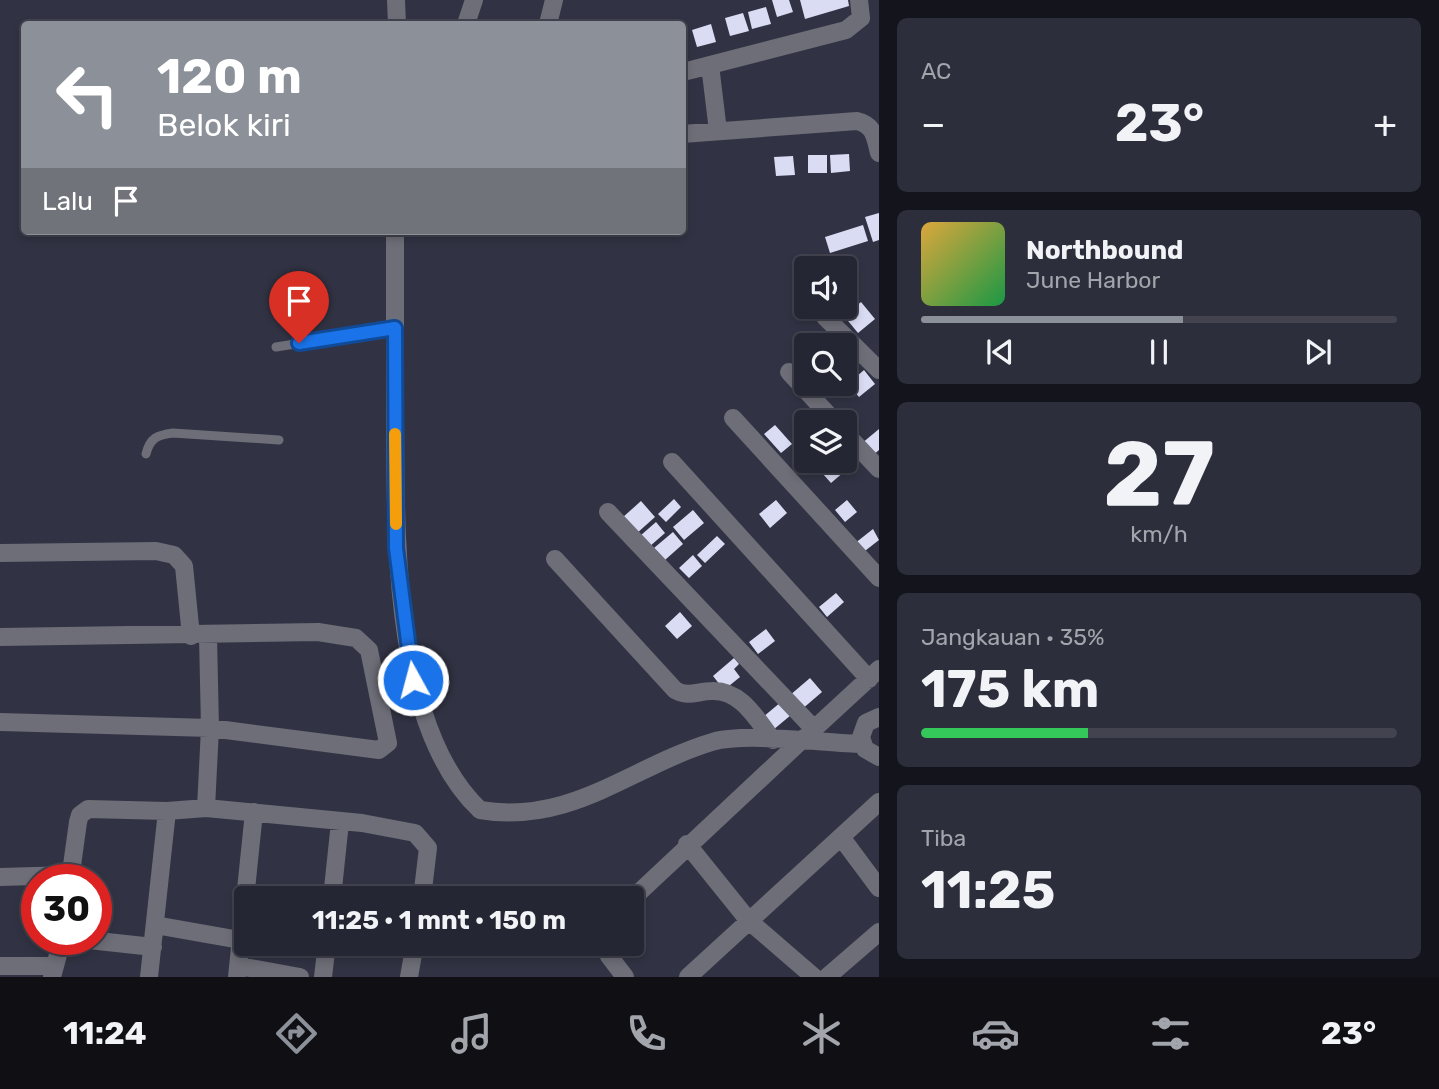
<!DOCTYPE html>
<html lang="id">
<head>
<meta charset="utf-8">
<style>
	body { margin:0; font-family:Rubik,sans-serif; background:#2d2e3b; color:#f1f3f6; height:100vh; display:flex; flex-direction:column; font-size:26px; white-space:nowrap }
	* { box-sizing:border-box; margin:0 }
	p { font-size:23px; color:#a3a5ac }
	.icon { flex:none; width:38px; height:38px; fill:none; stroke:currentColor; stroke-width:2; stroke-linecap:round; stroke-linejoin:round }
	.map { position:relative; flex:1; overflow:hidden }
	.panel { display:flex; flex-direction:column; gap:18px; padding:18px; background:#14151c; width:560px }
	.panel>* { flex:none }
	.banner { position:absolute; left:21px; top:21px; width:665px; height:214px; border-radius:7px; box-shadow:0 4px 10px #0003,0 0 0 2px #42434e; background:#8c9099; color:#fff; overflow:hidden }
	.fabs { position:absolute; left:794px; top:256px; display:grid; gap:14px }
	.fabs a { display:grid; place-items:center; width:63px; height:63px; border-radius:7px; background:#252633; box-shadow:0 4px 10px #0003,0 0 0 2px #42434e; font-size:35px }
	.speed { position:absolute; left:21px; top:864px; display:flex; gap:14px; font-size:35px; font-weight:700; text-align:center }
	.speed>* { display:grid; place-content:center; width:91px; height:91px; border-radius:50%; background:#252633; box-shadow:0 4px 10px #0003,0 0 0 2px #42434e; line-height:1 }
	.speed .limit { border:10px solid #d22; background:#fff; color:#111 }
	.pin { position:absolute; display:grid; place-items:center; width:60px; height:60px; color:#fff; margin:-72px -30px; border-radius:50% 50% 50% 0; rotate:-45deg; box-shadow:0 0 7px #0007 }
	.pin .icon { rotate:45deg }
	.me { position:absolute; width:77px; margin:-38px; rotate:353deg; stroke-linejoin:round; filter:drop-shadow(0 0 5px #0008) }
	.turn { display:flex; align-items:center; gap:24px; height:147px; padding:0 21px; font-size:32px }
	.turn .icon { width:91px; height:91px; stroke-width:2.5 }
	.turn b { display:block; font-size:49px; line-height:60px }
	.then { display:flex; align-items:center; height:66px; padding:0 21px; background:#0003; gap:14px; font-size:26px }
	.big { font-size:52px; font-weight:700; line-height:1.1 }
	.panel .tile { flex:1; display:flex; flex-direction:column; justify-content:center; gap:10px; min-width:0; padding:0 24px; border-radius:10px; background:#2d2e3b }
	.panel .dial { align-items:center; gap:0 }
	.dial b { font-size:91px; line-height:1 }
	.song { display:flex; align-items:center; gap:21px }
	.cover { width:84px; height:84px; border-radius:10px; background:linear-gradient(135deg,hsl(40 70% 55%),hsl(140 70% 35%)) }
	.played { height:7px; border-radius:4px; background:linear-gradient(90deg,#8c9099 55%,#42434e 55%) }
	.keys { display:flex; justify-content:space-around; direction:ltr }
	.heat { display:flex; justify-content:space-between; align-items:center; font-size:38px; direction:ltr }
	.charge { height:10px; border-radius:5px; background:linear-gradient(90deg,#34c759 35%,#42434e 0) }
	.trip { position:absolute; left:234px; top:886px; width:410px; height:70px; border-radius:7px; background:#252633; box-shadow:0 4px 10px #0003,0 0 0 2px #42434e; font-weight:700; line-height:70px; text-align:center }
	.tab-bar { display:flex; height:112px; justify-content:space-around; align-items:center; background:#0f0f14; color:#a3a5ac }
	.tab-bar .icon { width:49px; height:49px }
	.tab-bar .current { color:#8c9099 }
	.tab-bar b { font-size:32px; color:#f1f3f6 }
	main { display:flex; flex:1; min-height:0 }
	.map>svg:first-child { display:block }
	.building { fill:#d9dcf3 }
	.lines { fill:none; stroke-linecap:round; stroke-linejoin:round }
	.lane { stroke:#6d6e77; stroke-width:9 }
	.street { stroke:#6d6e77; stroke-width:18 }
	.route-casing { stroke:#114b97; stroke-width:18 }
	.route { stroke:#1a73e8; stroke-width:12 }
	.slow { stroke:#f59e0b; stroke-width:12 }
</style>
</head>
<body>
<main>
<div class="map">
<svg width="879" height="977" viewBox="0 0 879 977">
	<rect width="100%" height="100%" fill="#313344"/>
	<path class="building" d="M772,0H789L793,12L777,17Z
		M800,0H848L849,6L805,19Z
		M766,7L771,24L752,29L748,12Z
		M743,13L749,31L730,36L725,18Z
		M711,24L716,42L697,47L692,30Z
		M849,154L850,171L831,173L830,155Z
		M808,155H827V173H808Z
		M793,156L795,175L776,176L774,157Z
		M879,213V240L873,242L865,217Z
		M863,225L868,241L830,253L825,237Z
		M861,302L875,319L858,333L844,316Z
		M864,370L875,384L859,397L848,384Z
		M775,425L792,444L781,453L764,434Z
		M879,429V450L872,456L861,444Z
		M812,460H835L820,473Z
		M839,460H846L851,466L831,483L823,474Z
		M674,499L681,507L666,522L658,514Z
		M776,500L787,513L770,528L759,514Z
		M847,500L857,512L845,522L835,510Z
		M641,501L655,517L636,534L622,518Z
		M693,510L704,523L684,540L673,527Z
		M656,522L665,533L649,547L640,536Z
		M873,529L879,540L861,554L854,544Z
		M673,532L683,544L665,560L654,548Z
		M717,536L725,544L705,563L697,555Z
		M693,555L702,566L689,578L679,568Z
		M836,593L844,602L827,617L819,607Z
		M680,612L692,626L677,639L665,626Z
		M766,629L775,641L758,654L749,642Z
		M734,658L739,664L734,669L740,677L724,690L713,676Z
		M810,678L822,692L801,710L789,696Z
		M781,702L791,715L773,730L763,717Z"/>
	<g class="lines">
		<path class="lane" d="M276,347L395,328
			M146,454C150,438 157,435 173,433L279,440"/>
		<path class="street" d="M396,0L397,24
			M466,24L474,0
			M548,24L554,0
			M710,65L718,131
			M687,71L846,30L861,18L859,0
			M682,134L857,121C874,125 875,137 879,153
			M395,231C395,293 395,355 395,416C396,531 391,726 480,810C572,825 630,767 712,742C746,732 824,743 862,744
			M825,317L879,370
			M789,372L835,422
			M733,418L879,578
			M845,433L879,469
			M672,462L869,679
			M608,512L814,729L879,669
			M0,553L156,551L174,555L184,566L191,636
			M555,559L675,690C689,698 697,691 712,691C742,690 757,720 773,740
			M0,637L318,632L356,638L369,650L388,743L379,750L210,728L0,722
			M879,717L866,723L861,737L865,749L879,757
			M206,808L210,728L208,636
			M841,837L879,888
			M687,844L749,921L814,977
			M0,877L70,875
			M70,880L78,822L80,815L88,809L167,811L206,808L362,823L415,833L428,848L422,898
			M332,898L340,822
			M632,899L804,738
			M155,925L240,940
			M89,940L153,947
			M605,943L609,956L625,977
			M0,966H53
			M239,966L300,977
			M52,977L62,940
			M149,977L167,811
			M237,977L254,812
			M323,977L327,943
			M409,977L415,943
			M688,977L879,802
			M827,977L879,932"/>
	</g>
	<g class="lines">
		<defs>
			<path id="route" d="M299,343L395,328L396,548L413,680"/>
		</defs>
		<use href="#route" class="route-casing"/>
		<use href="#route" class="route"/>
		<path class="slow" d="M395,434L396,524"/>
	</g>
</svg>
<div class="fabs">
<a><svg class="icon" aria-label="sound" viewBox="0 0 24 24"><path d="M4 9h4l5-4v14l-5-4H4zM17 9q2 3 0 6"/></svg></a>
<a><svg class="icon" aria-label="search" viewBox="0 0 24 24"><circle cx="10" cy="10" r="6"/><path d="M15 15l6 6"/></svg></a>
<a><svg class="icon" aria-label="layers" viewBox="0 0 24 24"><path d="M12 4l9 5-9 5-9-5zM3 14l9 5 9-5"/></svg></a>
</div>
<div class="speed"><div class="limit">30</div></div>
<div class="pin" style="left:299px;top:343px;background:#d93025"><svg class="icon" aria-label="arrive" viewBox="0 0 24 24"><path d="M6 21V4h12l-3 4 3 4H6"/></svg></div>
<svg class="me" style="left:413px;top:680px" viewBox="-20 -20 40 40"><circle r="17" fill="#1a73e8" stroke="#fff" stroke-width="3"/><path d="M0-11L8 9 0 5-8 9z" fill="#fff"/></svg>
<div class="trip">11:25 · 1 mnt · 150 m</div>
<div class="banner">
<div class="turn"><svg class="icon" aria-label="left" viewBox="0 0 24 24"><path d="M17 20v-9H6M10 6l-5 5 5 5"/></svg><div><b>120 m</b>Belok kiri</div></div>
<div class="then">Lalu<svg class="icon" aria-label="arrive" viewBox="0 0 24 24"><path d="M6 21V4h12l-3 4 3 4H6"/></svg></div>
</div>
</div>
<section class="panel">
<div class="tile"><p>AC</p>
<div class="heat"><a>−</a><b class="big">23°</b><a>+</a></div>
</div>
<div class="tile">
<div class="song"><i class="cover"></i><div><b>Northbound</b><p>June Harbor</p></div></div>
<div class="played"></div>
<div class="keys"><svg class="icon" aria-label="previous" viewBox="0 0 24 24"><path d="M18 5L8 12l10 7zM5 5v14"/></svg><svg class="icon" aria-label="pause" viewBox="0 0 24 24"><path d="M8 5v14M16 5v14"/></svg><svg class="icon" aria-label="next" viewBox="0 0 24 24"><path d="M6 5l10 7-10 7zM19 5v14"/></svg></div>
</div>
<div class="tile dial"><b>27</b><p>km/h</p></div>
<div class="tile"><p>Jangkauan · 35%</p><b class="big">175 km</b><div class="charge"></div></div>
<div class="tile"><p>Tiba</p><b class="big">11:25</b></div>
</section>
</main>
<nav class="tab-bar">
<b>11:24</b>
<svg class="icon current" aria-label="directions" viewBox="0 0 24 24"><path d="M12 3l9 9-9 9-9-9zM9 14v-3h6M13 9l2 2-2 2"/></svg>
<svg class="icon" aria-label="music" viewBox="0 0 24 24"><path d="M9 18V5l10-2v13"/><circle cx="6" cy="18" r="3"/><circle cx="16" cy="16" r="3"/></svg>
<svg class="icon" aria-label="phone" viewBox="0 0 24 24"><path d="M5 4h4l2 5-3 2q2 4 5 5l2-3 5 2v4C11 20 4 13 5 4z"/></svg>
<svg class="icon" aria-label="climate" viewBox="0 0 24 24"><path d="M12 3v18M4 7l16 10M4 17L20 7"/></svg>
<svg class="icon" aria-label="car" viewBox="0 0 24 24"><path d="M5 17H2v-5l4-1 3-4h7l3 4 3 1v5h-3M9 17h6M6 11h13"/><circle cx="7" cy="17" r="2"/><circle cx="17" cy="17" r="2"/></svg>
<svg class="icon" aria-label="filters" viewBox="0 0 24 24"><path d="M4 7h16M4 17h16"/><circle cx="9" cy="7" r="2"/><circle cx="15" cy="17" r="2"/></svg>
<b>23°</b>
</nav>
</body>
</html>
